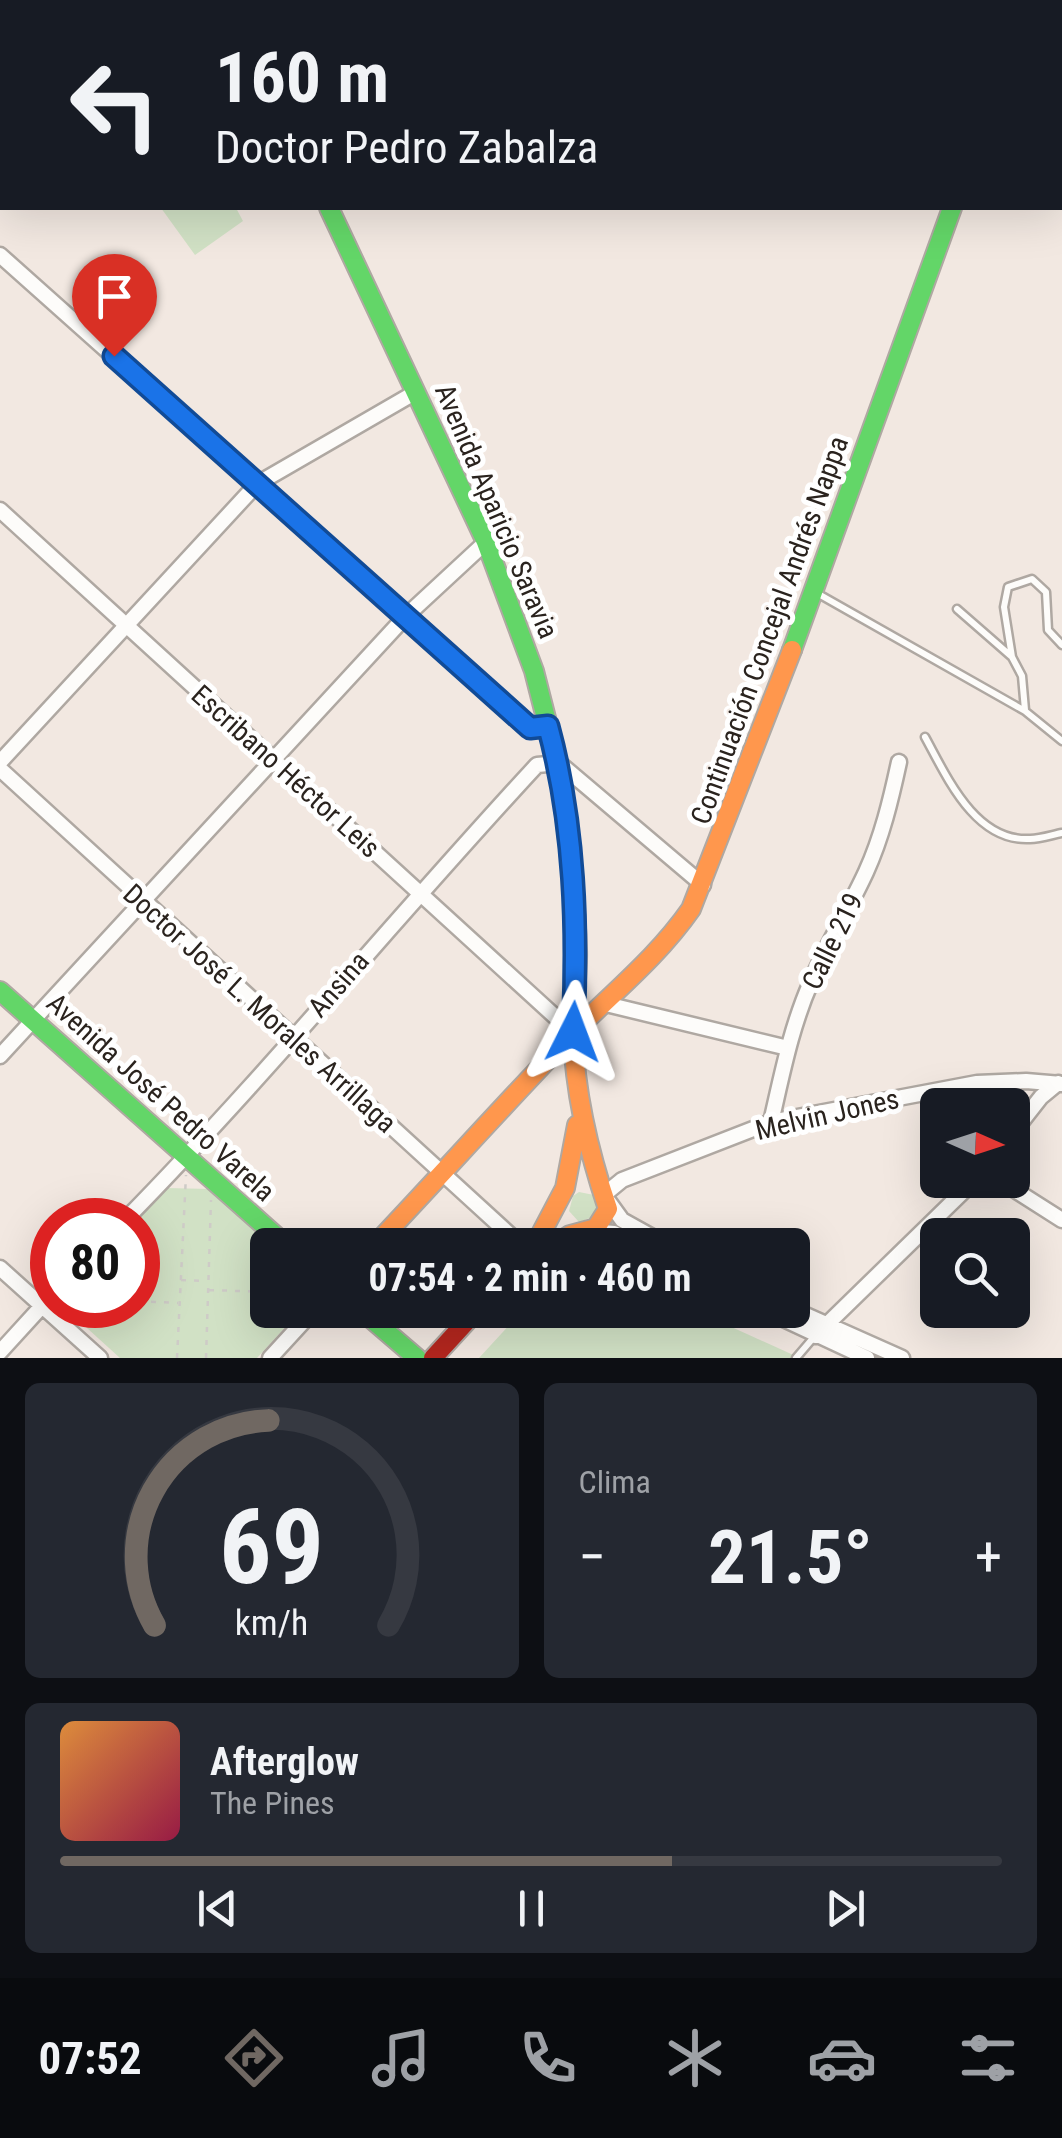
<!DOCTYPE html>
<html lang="es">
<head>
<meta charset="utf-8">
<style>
	body { margin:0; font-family:"Roboto Condensed",sans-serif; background:#242831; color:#f1f3f6; height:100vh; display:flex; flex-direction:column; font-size:38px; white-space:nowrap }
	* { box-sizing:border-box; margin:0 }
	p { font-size:32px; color:#9ea1a6 }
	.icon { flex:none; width:55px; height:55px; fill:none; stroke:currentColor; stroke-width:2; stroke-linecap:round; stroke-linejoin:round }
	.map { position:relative; height:1358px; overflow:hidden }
	.panel { display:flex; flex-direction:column; gap:25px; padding:25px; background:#0d0f14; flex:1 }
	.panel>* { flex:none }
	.top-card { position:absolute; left:0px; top:0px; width:1062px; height:210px; box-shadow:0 10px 40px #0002; background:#171b24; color:#f1f3f6; overflow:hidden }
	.needle { width:65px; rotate:93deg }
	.controls { position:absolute; left:920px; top:1088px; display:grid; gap:20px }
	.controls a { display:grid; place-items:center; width:110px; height:110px; border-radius:15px; background:#171b24; box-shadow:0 10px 40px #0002; font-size:50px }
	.speed { position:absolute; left:30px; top:1198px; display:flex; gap:20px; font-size:50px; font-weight:700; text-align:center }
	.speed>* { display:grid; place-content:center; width:130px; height:130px; border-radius:50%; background:#171b24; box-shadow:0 10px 40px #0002; line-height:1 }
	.speed .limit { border:15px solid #d22; background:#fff; color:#111 }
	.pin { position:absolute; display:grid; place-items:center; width:85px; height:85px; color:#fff; margin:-102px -42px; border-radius:50% 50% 50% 0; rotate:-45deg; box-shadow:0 0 10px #0007 }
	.pin .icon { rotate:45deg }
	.me { position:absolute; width:110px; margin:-55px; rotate:3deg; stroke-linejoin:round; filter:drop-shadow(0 0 8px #0008) }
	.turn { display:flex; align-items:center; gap:35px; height:210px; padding:0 50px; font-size:45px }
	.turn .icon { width:130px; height:130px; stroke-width:2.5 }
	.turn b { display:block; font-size:70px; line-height:85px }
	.big { font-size:75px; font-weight:700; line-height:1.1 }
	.panel .tile { flex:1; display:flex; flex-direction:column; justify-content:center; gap:15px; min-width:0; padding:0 35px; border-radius:15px; background:#242831 }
	.panel .dial { align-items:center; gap:0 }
	.dial svg { height:260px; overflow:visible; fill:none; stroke:#363941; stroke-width:7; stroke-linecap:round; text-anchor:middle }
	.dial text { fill:#f1f3f6; stroke:none }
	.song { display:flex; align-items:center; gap:30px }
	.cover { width:120px; height:120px; border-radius:15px; background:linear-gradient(135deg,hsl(30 70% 55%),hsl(340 70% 35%)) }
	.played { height:10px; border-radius:5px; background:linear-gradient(90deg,#706862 65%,#363941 65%) }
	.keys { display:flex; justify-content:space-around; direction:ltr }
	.heat { display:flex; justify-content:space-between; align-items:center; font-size:55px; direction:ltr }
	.panel .tiles { flex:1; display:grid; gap:25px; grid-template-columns:1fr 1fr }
	.tile:last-child { grid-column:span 2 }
	.trip { position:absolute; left:250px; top:1228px; width:560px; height:100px; border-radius:15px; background:#171b24; box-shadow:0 10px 40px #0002; font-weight:700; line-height:100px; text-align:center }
	.menu { display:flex; height:160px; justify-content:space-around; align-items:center; background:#090b0e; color:#9ea1a6 }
	.menu .icon { width:70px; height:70px }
	.menu .selected { color:#706862 }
	.menu b { font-size:45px; color:#f1f3f6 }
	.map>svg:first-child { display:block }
	.green { fill:#d1e1c5 }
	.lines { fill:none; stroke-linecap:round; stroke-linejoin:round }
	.lane-casing { stroke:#afa8a2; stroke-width:11 }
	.street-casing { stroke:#afa8a2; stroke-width:19 }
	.fast-casing { stroke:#afa8a2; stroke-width:22 }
	.slow-casing { stroke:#afa8a2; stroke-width:22 }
	.jam-casing { stroke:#afa8a2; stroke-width:22 }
	.path { stroke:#cecbc7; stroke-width:2.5; stroke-dasharray:5 8; stroke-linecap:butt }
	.lane { stroke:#fdfcfa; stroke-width:6 }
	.street { stroke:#fdfcfa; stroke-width:14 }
	.fast { stroke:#63d668; stroke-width:18 }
	.slow { stroke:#ff974d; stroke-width:18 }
	.jam { stroke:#b3261e; stroke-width:18 }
	.route-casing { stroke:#114b97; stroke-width:25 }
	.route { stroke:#1a73e8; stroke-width:18 }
	.labels { text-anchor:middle; stroke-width:10; stroke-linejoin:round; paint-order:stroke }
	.street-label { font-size:28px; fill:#2a231e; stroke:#fff }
</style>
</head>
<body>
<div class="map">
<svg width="1062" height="1358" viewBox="0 0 1062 1358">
	<rect width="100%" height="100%" fill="#f2e8e1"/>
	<path class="green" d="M161,208H236L243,221L195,255Z
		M166,1188L211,1189L274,1245H268V1310H301L257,1358H120L66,1309L64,1305H138L137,1220Z
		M579,1192L594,1195L598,1215L579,1222L569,1211L573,1196Z
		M523,1310H694L800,1358H479Z"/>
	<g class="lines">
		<defs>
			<path id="lane" d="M815,592L1025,711L1062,741
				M957,609L1012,657L1022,676L1025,710
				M1012,657L1004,607L1008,587L1032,579L1046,592L1048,630L1062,645
				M925,737C947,777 975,842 1030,839C1040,839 1052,835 1062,833
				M796,1358L814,1337"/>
			<path id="street" d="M176,2L180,0
				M1060,10L1062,8
				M0,141L2,139
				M0,255L530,728L549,726
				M0,510L572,1032
				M0,762L257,484L416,392
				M0,769L521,1245
				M606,1004L788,1048
				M0,1056L405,617L486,542
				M771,1122C782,1075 791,1027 811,982C827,944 849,909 866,872C882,837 891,799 899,762
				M1012,1134L1041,1097L1058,1083
				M999,1180L1062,1220
				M605,1194L622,1180L771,1122L977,1083L1026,1081L1062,1084
				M609,1202L622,1220L667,1245
				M125,1220C268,1074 398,915 537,765L559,763L703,885
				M590,1231L614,1233L638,1245
				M0,1268L100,1358
				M792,1309L902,1358
				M764,1310L867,1358
				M815,1336L975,1180
				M0,1352L52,1295
				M270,1358L314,1310"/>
			<path id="fast" d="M329,208L486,542L534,671L560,773
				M792,650L952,208
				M0,991L286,1245
				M361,1310L417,1358"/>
			<path id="slow" d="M230,0L232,2
				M375,1245C440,1176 504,1105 569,1037C611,994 656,959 691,909L792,650
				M535,1245L565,1188L577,1125
				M555,1245L570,1235L596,1228L608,1209C589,1153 575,1095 573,1035C572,1007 578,978 577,950C575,890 567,832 560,773"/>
			<path id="jam" d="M433,1358L477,1310"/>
		</defs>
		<use href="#lane" class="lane-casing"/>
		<use href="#street" class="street-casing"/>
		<use href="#fast" class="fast-casing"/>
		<use href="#slow" class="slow-casing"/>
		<use href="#jam" class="jam-casing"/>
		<path class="path" d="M181,1280L207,1281
			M209,1290L268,1292
			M138,1301L178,1303
			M177,1358L186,1175
			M206,1358L211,1200"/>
		<use href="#lane" class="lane"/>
		<use href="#street" class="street"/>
		<use href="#fast" class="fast"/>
		<use href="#slow" class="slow"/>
		<use href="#jam" class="jam"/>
	</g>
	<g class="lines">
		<defs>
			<path id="route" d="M114,356L530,728L548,726C575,825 578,930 573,1032"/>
		</defs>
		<use href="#route" class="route-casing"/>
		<use href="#route" class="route"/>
	</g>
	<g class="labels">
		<g class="street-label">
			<text transform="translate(497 511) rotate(67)" y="10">Avenida Aparicio Saravia</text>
			<text transform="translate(769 630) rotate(-70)" y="10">Continuación Concejal Andrés Nappa</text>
			<text transform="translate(286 771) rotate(42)" y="10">Escribano Héctor Leis</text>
			<text transform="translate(832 941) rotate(-64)" y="10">Calle 219</text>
			<text transform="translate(338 984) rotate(-49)" y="10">Ansina</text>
			<text transform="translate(260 1008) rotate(42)" y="10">Doctor José L. Morales Arrillaga</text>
			<text transform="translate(161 1097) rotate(42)" y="10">Avenida José Pedro Varela</text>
			<text transform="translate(827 1114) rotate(-13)" y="10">Melvin Jones</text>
		</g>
	</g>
</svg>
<div class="controls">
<a><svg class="needle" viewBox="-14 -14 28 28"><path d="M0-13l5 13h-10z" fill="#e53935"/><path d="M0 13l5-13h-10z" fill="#9ea1a6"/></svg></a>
<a><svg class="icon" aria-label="search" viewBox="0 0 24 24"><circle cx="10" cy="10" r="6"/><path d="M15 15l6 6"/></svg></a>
</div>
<div class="speed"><div class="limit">80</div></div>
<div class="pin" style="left:114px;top:356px;background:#d93025"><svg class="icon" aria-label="arrive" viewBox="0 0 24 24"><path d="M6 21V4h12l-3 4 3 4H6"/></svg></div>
<svg class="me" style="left:573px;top:1032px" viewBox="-20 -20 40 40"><path d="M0-17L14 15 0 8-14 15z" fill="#1a73e8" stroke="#fff" stroke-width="4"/></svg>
<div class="trip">07:54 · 2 min · 460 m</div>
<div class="top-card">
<div class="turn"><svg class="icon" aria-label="left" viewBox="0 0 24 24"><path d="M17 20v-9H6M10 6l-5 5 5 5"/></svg><div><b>160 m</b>Doctor Pedro Zabalza</div></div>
</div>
</div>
<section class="panel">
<div class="tiles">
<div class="tile dial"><svg viewBox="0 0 100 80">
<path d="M14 69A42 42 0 1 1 86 69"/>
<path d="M14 69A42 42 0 0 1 49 6" stroke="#706862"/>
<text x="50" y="56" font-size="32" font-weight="700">69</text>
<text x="50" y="72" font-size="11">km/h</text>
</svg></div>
<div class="tile"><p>Clima</p>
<div class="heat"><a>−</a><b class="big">21.5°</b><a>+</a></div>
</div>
<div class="tile">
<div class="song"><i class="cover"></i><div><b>Afterglow</b><p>The Pines</p></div></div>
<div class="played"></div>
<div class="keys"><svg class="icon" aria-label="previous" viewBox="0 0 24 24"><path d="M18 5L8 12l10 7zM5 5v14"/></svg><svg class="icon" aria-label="pause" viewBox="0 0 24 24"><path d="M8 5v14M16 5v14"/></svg><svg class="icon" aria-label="next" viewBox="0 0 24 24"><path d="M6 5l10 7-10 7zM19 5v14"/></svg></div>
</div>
</div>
</section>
<nav class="menu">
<b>07:52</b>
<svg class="icon selected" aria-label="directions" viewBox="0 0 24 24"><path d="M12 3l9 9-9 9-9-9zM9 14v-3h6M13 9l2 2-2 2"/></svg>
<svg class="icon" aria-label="music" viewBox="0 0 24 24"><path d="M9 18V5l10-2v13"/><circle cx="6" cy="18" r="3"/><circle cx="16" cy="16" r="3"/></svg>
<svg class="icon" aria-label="phone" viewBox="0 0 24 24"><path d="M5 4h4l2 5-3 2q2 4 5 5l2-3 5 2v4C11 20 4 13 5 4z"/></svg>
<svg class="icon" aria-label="climate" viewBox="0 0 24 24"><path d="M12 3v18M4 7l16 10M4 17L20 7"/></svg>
<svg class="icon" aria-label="car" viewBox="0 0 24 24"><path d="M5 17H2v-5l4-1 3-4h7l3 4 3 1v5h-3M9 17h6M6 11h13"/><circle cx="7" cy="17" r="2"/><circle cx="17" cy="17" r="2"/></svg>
<svg class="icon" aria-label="filters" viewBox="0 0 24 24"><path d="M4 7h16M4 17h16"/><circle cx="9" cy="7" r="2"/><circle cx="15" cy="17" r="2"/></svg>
</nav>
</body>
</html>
